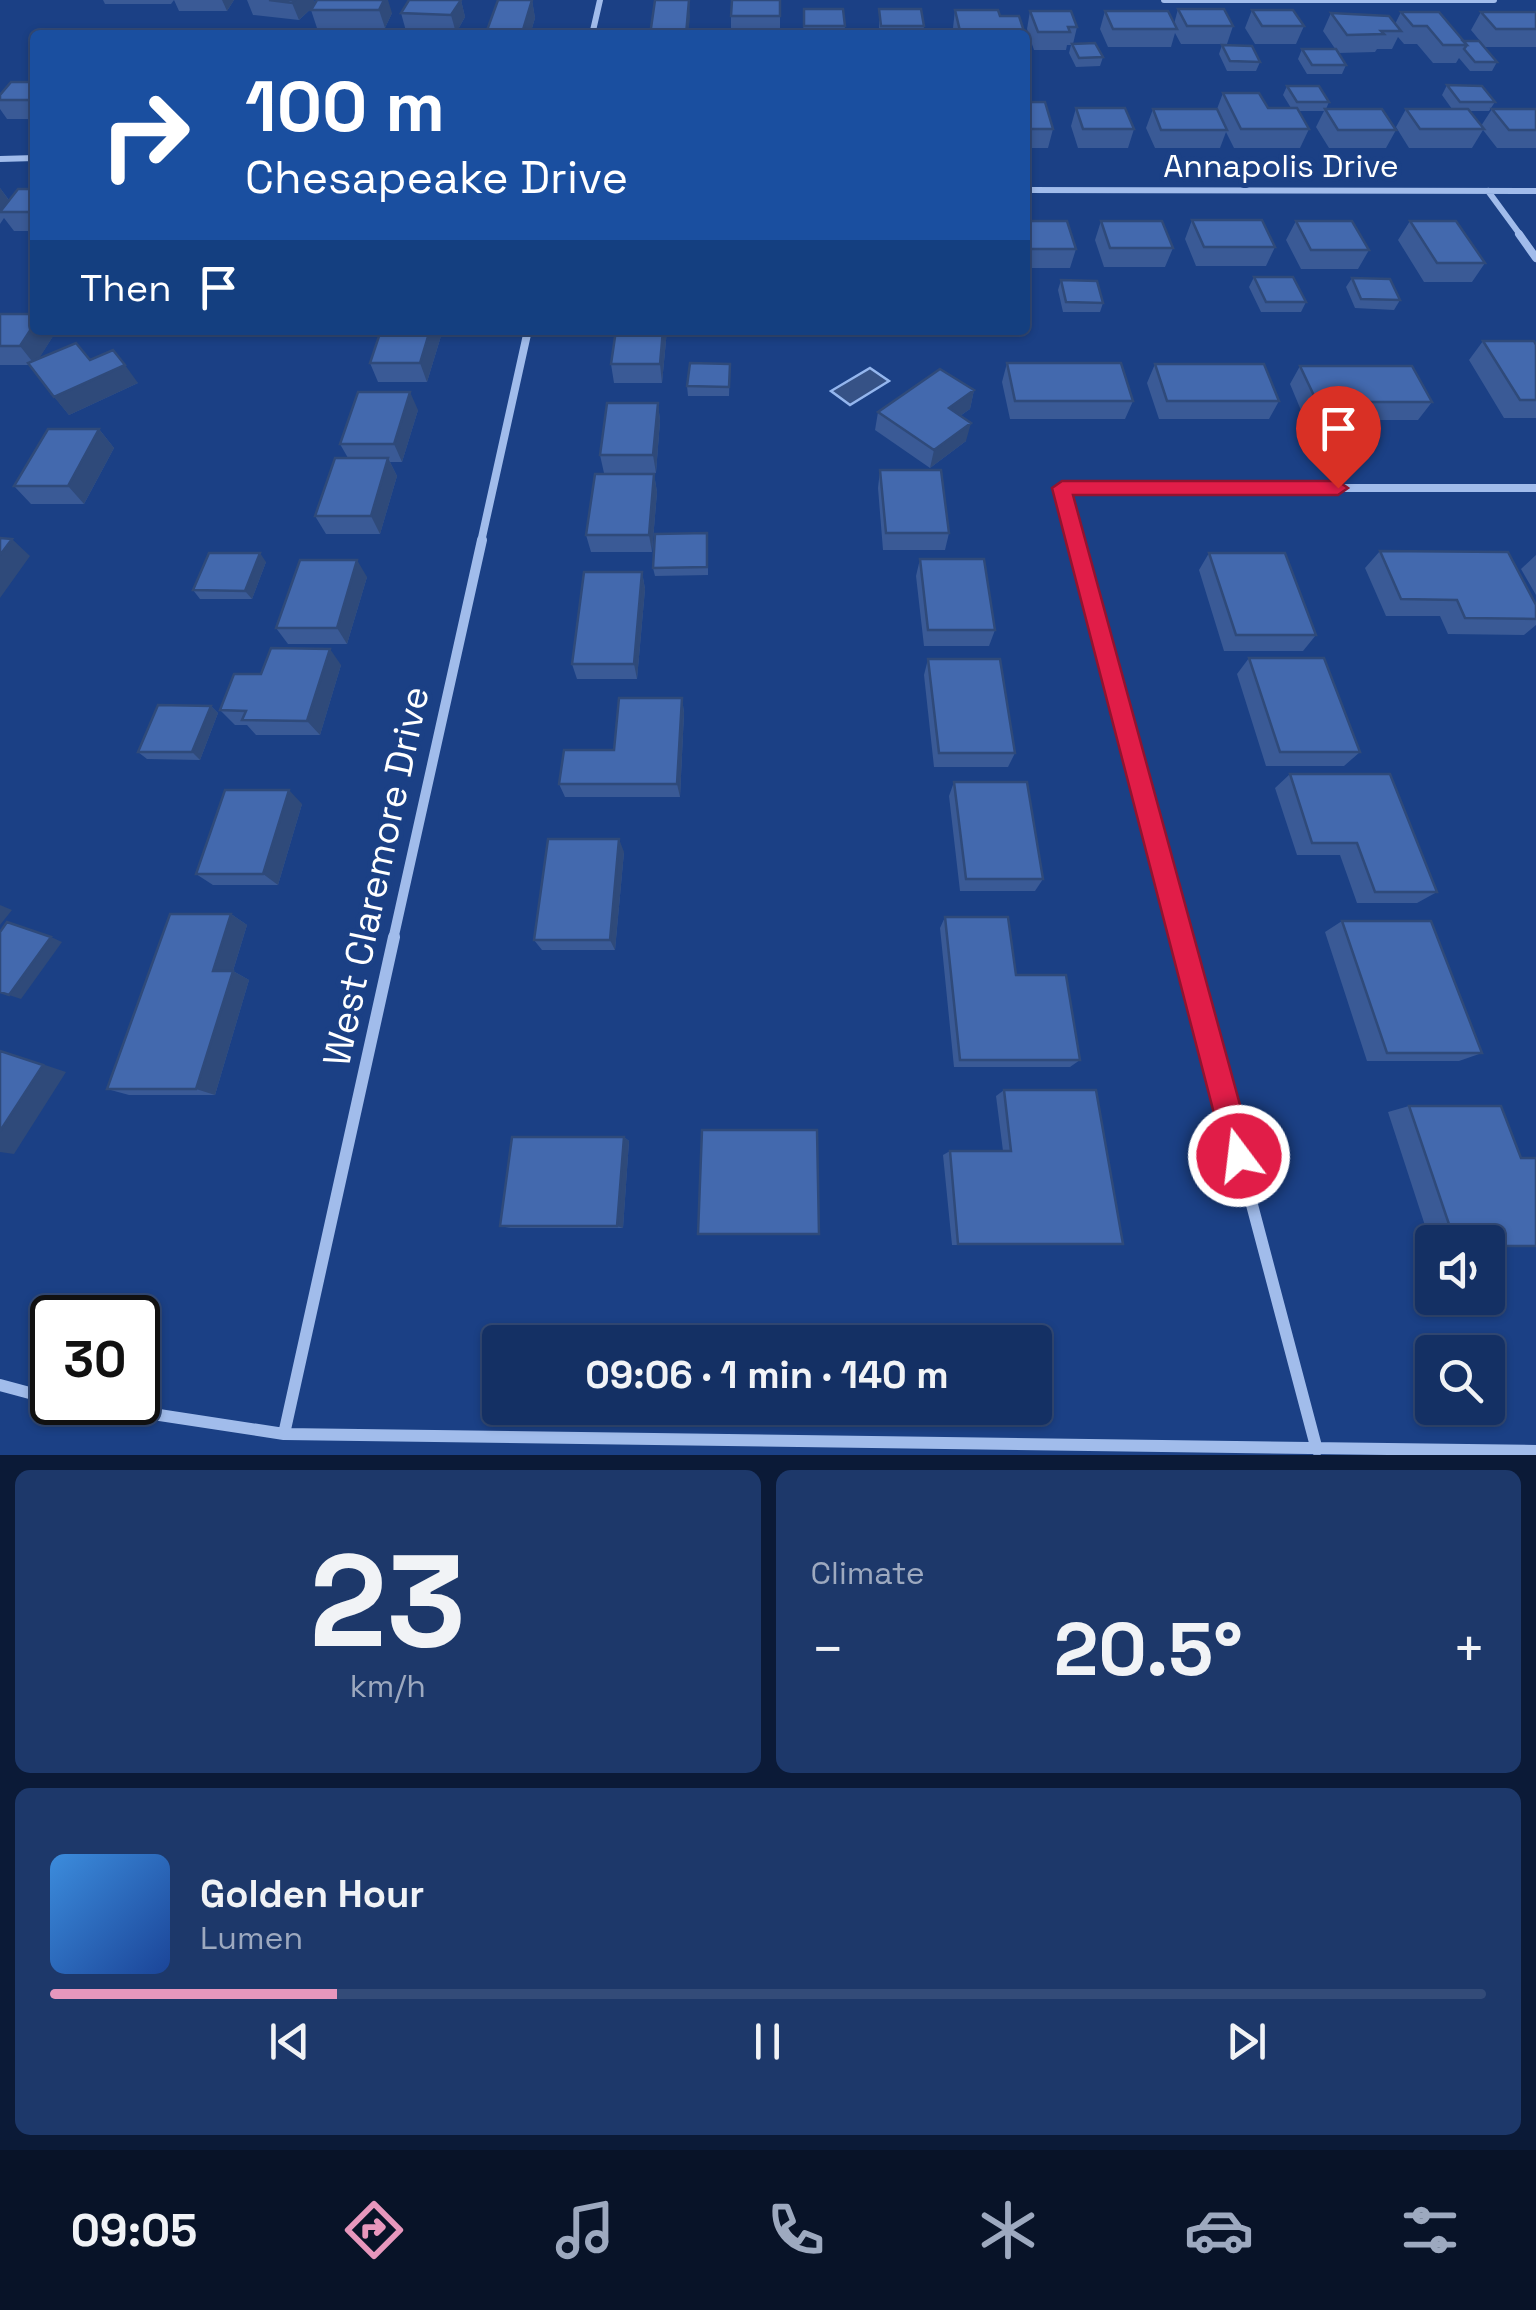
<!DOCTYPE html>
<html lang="en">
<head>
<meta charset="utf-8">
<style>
	body { margin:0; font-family:"Space Grotesk",sans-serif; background:#1d386a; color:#f1f3f6; height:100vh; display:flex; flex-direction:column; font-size:38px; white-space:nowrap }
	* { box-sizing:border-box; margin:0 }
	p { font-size:32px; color:#9da9bf }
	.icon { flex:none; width:55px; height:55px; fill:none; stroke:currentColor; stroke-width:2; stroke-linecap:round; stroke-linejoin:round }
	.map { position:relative; height:1455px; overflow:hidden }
	.side { display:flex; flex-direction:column; gap:15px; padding:15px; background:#0b1a37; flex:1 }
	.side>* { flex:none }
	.hud { position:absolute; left:30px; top:30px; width:1000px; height:305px; border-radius:10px; box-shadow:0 2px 8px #0004,0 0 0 2px #334b78; background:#1a4fa0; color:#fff; overflow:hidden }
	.buttons { position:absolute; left:1415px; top:1225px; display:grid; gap:20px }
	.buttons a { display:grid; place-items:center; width:90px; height:90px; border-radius:10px; background:#143064; box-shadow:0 2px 8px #0004,0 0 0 2px #334b78; font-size:50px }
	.speed { position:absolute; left:30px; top:1295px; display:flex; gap:20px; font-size:50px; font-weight:700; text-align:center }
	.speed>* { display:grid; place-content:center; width:130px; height:130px; border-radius:50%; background:#143064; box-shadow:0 2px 8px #0004,0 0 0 2px #334b78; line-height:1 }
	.speed .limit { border:5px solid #111; border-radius:15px; background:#fff; color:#111 }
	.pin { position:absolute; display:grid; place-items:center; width:85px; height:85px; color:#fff; margin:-102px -42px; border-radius:50% 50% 50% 0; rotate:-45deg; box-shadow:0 0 10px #0007 }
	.pin .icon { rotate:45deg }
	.me { position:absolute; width:110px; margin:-55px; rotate:345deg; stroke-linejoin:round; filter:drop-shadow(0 0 8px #0008) }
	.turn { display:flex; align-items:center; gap:35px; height:210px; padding:0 50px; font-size:45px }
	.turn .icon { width:130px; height:130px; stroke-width:2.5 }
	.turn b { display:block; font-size:70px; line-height:85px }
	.then { display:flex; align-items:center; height:95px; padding:0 50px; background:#0003; gap:20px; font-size:38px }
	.big { font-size:75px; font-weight:600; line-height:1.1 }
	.side .tile { flex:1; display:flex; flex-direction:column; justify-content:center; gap:15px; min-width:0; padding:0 35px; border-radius:15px; background:#1d386a }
	.side .dial { align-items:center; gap:0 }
	.dial b { font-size:130px; line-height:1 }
	.song { display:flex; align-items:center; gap:30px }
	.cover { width:120px; height:120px; border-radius:15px; background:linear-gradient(135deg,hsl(210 70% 55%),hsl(220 70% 35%)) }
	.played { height:10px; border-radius:5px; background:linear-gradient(90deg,#e797bd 20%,#334b78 20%) }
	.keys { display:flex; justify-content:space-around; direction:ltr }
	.heat { display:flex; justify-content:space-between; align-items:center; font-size:55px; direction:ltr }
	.side .tiles { flex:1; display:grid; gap:15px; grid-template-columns:1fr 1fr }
	.tile:last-child { grid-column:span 2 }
	.trip { position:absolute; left:482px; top:1325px; width:570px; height:100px; border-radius:10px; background:#143064; box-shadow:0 2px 8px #0004,0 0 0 2px #334b78; font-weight:600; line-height:100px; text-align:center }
	.dock { display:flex; height:160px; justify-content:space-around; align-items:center; background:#081328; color:#9da9bf }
	.dock .icon { width:70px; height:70px }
	.dock .on { color:#e797bd }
	.dock b { font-size:45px; color:#f1f3f6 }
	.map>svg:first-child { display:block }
	.water { fill:#365286; stroke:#94b6ee; stroke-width:2.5 }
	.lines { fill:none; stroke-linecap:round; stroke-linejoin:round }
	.minor-far3 { stroke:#a1bceb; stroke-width:6 }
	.minor-far2 { stroke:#a1bceb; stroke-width:8 }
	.minor-far1 { stroke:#a1bceb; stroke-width:10 }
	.minor { stroke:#a1bceb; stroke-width:12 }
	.wall { fill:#3a5a96 }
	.shaded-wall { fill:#2f4a7a }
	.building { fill:#4369ae; stroke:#2f4a7a; stroke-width:2.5 }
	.route { fill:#e11d48; stroke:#92132f; stroke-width:2.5 }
	.labels { text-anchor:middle; stroke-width:10; stroke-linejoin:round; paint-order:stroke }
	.far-street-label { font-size:32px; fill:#fff; stroke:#1b4085 }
	.street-label { font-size:38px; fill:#fff; stroke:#1b4085 }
</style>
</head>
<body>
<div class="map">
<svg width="1536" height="1455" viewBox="0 0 1536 1455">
	<rect width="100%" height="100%" fill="#1b4085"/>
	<path class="water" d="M870,368L889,381L850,405L831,391Z"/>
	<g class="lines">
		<path class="minor-far3" d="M1164,0H1494
			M592,35L600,0
			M0,159L35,158
			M1025,190L1536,191
			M1488,191L1521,236"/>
		<path class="minor-far2" d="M1519,234L1536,258
			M481,542L528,330
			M1075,542L1061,488H1536"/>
		<path class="minor-far1" d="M1075,540L1181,940
			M393,940L482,540"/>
		<path class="minor" d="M1181,937L1317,1450
			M0,1385L52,1399
			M74,1402L284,1434L1536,1451
			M284,1434L394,937"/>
	</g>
	<path class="wall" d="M103,0H234L227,11H179L174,0L171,4H105Z
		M247,0H314L315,3L317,0L392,13L385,28H317L311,10L312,8L299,20L253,15Z
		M461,0L465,17L456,33L406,31L401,13Z
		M532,0L535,18L530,35H487L486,33Z
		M780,0V34H731V16Z
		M804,9L845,26L844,35H803Z
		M879,9L924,26L923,35H879Z
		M1178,9L1233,26L1227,44H1181L1175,33L1171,47H1108L1100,29L1105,11L1174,24Z
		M955,10L1000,16L1024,31L1023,35H954L953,28Z
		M1252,10L1304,26L1296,44H1255L1245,28Z
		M1030,11L1077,27L1073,44L1103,57L1100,66L1076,67L1069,53L1071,45H1067L1066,50H1034L1027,29Z
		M1401,12L1463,41L1497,62L1492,71H1470L1459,58L1456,63H1433L1417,44H1404L1398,37L1392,49H1377L1375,52L1338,53L1323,31L1331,13L1395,24Z
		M1481,12H1536V47H1485L1471,30Z
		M1222,45L1260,62L1256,71H1227L1219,54Z
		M1302,49L1346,65L1342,74H1307L1298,59Z
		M35,82V119H7L0,109V93Z
		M1447,85L1495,102L1489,111H1470L1481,126L1492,109H1536V148H1497L1483,130L1472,148H1409L1396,127L1406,109H1452L1442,95Z
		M1287,86L1329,102L1326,109L1396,130L1386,148H1329L1316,127L1324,111H1299L1309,129L1300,148H1234L1226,132L1220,148H1155L1146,128L1153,109H1217L1223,93L1268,108H1291L1283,95Z
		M1025,102L1053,129L1048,148H1025Z
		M1076,108L1134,129L1128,148H1078L1071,126Z
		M0,188L9,200L35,189V231H14L4,218L0,224Z
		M1192,220L1275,247L1266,266H1196L1185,239Z
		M1025,221L1076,249L1070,268H1025Z
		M1101,221L1173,248L1165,267H1104L1095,240Z
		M1296,221L1369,250L1358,269H1301L1286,240Z
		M1410,221L1485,263L1472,282H1424L1398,240Z
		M1254,277L1306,302L1301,312H1261L1249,287Z
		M1352,278L1400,300L1394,310L1355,308L1346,287Z
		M1061,280L1103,303L1100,312H1063L1058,290Z
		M0,314L55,333L39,358L90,360L138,383L69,415L29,365H0Z
		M381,330H439L441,336L427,382H378L370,363Z
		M667,330L662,383H614L611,364Z
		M1483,341L1536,345V418H1504L1469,360Z
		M1007,363L1133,401L1125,419H1010L1002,382Z
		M730,364L729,396H688L687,386Z
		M1155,364L1279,401L1269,419H1159L1147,383Z
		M1300,366L1432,402L1418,420H1305L1290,384Z
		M974,390L970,409L960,416L966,441L930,468L875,430L878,412Z
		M658,403L660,421L656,473H604L600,455Z
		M418,410L402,462H390L397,476L380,534H326L315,516L348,458L340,444Z
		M99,429L114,448L84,504H31L14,486Z
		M880,470L949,533L945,550H883L878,488Z
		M654,474L657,492L652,552H591L586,535Z
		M708,542V575L655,576L653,568Z
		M1380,551L1536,605V625L1524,635L1448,634L1440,616H1386L1365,568Z
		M1209,553L1316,635L1303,651H1224L1199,570Z
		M1536,555V595L1521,569Z
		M920,559L995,630L989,646H924L916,576Z
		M266,562L252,599H200L193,590Z
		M642,572L645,589L637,679H577L572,664Z
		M367,577L347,644H288L276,628Z
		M1249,658L1360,752L1344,766H1266L1237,674Z
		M928,659L1015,753L1008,767H934L924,675Z
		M341,665L320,735H256L247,725H235L220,710L261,674Z
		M682,698L684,713L680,797H565L559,784L614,750Z
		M211,706L218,713L200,760L147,759L138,752Z
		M1290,774L1437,892L1417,903H1357L1340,855H1297L1275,788Z
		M954,782L1043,879L1035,891H960L949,796Z
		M302,804L278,885H213L196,874Z
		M624,852L615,950H542L534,940Z
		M231,914L247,925L233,971L249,980L215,1095H129L107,1089Z
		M945,917L1016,975L1080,1060L1070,1067H954L940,928Z
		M1342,921L1482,1053L1459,1061H1367L1325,932Z
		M1004,1090L1123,1244L952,1245L943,1155L950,1151H1003L996,1096Z
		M1409,1106L1521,1158H1536V1247H1488V1242H1432V1247L1388,1112Z
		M624,1137L629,1141L623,1228H510L500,1226Z
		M698,1234H819L817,1235H701Z"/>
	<path class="shaded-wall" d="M222,0H234L227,11Z
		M295,0H314L315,5L299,20L292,3Z
		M384,0H388L392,13L385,28L379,10Z
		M461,0L465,17L456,33L451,15Z
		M532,0L535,18L530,35H522Z
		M689,0L690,17L688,35H686Z
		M0,188L13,206L0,212Z
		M35,323V330H53L55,333L35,365L20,346Z
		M430,330H439L441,336L427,382L420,363Z
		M663,330H667L662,383L660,364Z
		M125,365L138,383L69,415L54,397Z
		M974,390L970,409L945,426L949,408Z
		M410,392L418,410L402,462L394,444Z
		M658,403L660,421L656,473L653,455Z
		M971,423L966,441L930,468L934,450Z
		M99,429L114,448L84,504L68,486Z
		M388,458L397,476L380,534L371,516Z
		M654,474L657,492L652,552L649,535Z
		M12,539L30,556L0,598V555Z
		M260,553L266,562L252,599L245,591Z
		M357,560L367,577L347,644L337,628Z
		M642,572L645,589L637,679L634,664Z
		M330,649L341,665L320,735L307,721Z
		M682,698L684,713L680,797L677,784Z
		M211,706L218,713L200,760L192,752Z
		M289,790L302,804L278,885L263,874Z
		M619,839L624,852L615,950L610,940Z
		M0,905L12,910L0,925Z
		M231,914L247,925L232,974L233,971L249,980L215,1095L196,1089L213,971Z
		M51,937L62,942L21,999L9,995Z
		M0,1050L66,1072L14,1154L0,1152Z
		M624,1137L629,1141L623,1228L617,1226Z"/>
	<path class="building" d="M269,0H295L292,3Z
		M317,0H384L379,10H311Z
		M409,0H461L451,15L401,13Z
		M498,0H532L522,33H486Z
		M655,0H689L686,35H650Z
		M732,0H780V16H731Z
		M804,9H843L845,26H804Z
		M879,9H921L924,26H881Z
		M1178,9H1224L1233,26H1187Z
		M955,10H998L1000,16H1019L1024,31H960Z
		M1252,10H1293L1304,26H1262Z
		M1030,11H1071L1077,27H1068L1070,32H1038Z
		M1105,11H1168L1177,29H1113Z
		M1401,12H1439L1467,45H1443L1427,26H1413Z
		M1481,12H1536V29H1496Z
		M1331,13L1389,16L1401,31H1381L1384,34L1347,35Z
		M760,34H795V35H760Z
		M1463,41H1479L1497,62H1475L1464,49L1467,45Z
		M1095,43L1103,57L1079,58L1072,44Z
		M1222,45L1252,46L1260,62L1230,61Z
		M1302,49H1336L1346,65H1312Z
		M11,82H35V100H0V95Z
		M1447,85L1482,86L1495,102H1460Z
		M1287,86H1319L1329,102H1297Z
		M1223,93H1259L1268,108H1297L1309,129H1241Z
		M1025,102H1045L1053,129H1025Z
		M1076,108H1125L1134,129H1083Z
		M1153,109H1217L1227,130H1161Z
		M1325,109H1382L1396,130H1338Z
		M1406,109H1468L1484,129H1420Z
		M1492,109H1536V130H1509Z
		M18,189H35V212H0Z
		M1192,220H1262L1275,247H1204Z
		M1025,221H1067L1076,249H1025Z
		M1101,221H1162L1173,248H1110Z
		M1296,221H1352L1369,250H1311Z
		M1410,221H1456L1485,263H1437Z
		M1254,277H1293L1306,302H1266Z
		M1352,278L1390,279L1400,300L1361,299Z
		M1061,280L1097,281L1103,303L1066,302Z
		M0,314H35V323L20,346H0Z
		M381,330H430L420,363H370Z
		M616,330H663L660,364H611Z
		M1483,341H1534L1536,345V400H1520Z
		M76,343L90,360L113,350L125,365L54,397L28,363Z
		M690,363L730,364L729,387L687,386Z
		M1007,363H1121L1133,401H1015Z
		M1155,364H1264L1279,401H1167Z
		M1300,366H1412L1432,402H1317Z
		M940,369L974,390L949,408L971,423L934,450L878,412Z
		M358,392H410L394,444H340Z
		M607,403H658L653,455H600Z
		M48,429H99L68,486H14Z
		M335,458H388L371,516H315Z
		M880,470H941L949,533H886Z
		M595,474H654L649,535H586Z
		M707,533V567L653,568L655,534Z
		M0,538L12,539L0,555Z
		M1380,551L1508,552L1536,605V619L1465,618L1457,600L1401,599Z
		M209,553H260L245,591L193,590Z
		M1209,553H1285L1316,635H1236Z
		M920,559H984L995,630H928Z
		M300,560H357L337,628H276Z
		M584,572H642L634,664H572Z
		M271,648L330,649L307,721L242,720L246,711L220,710L234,674H261Z
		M1249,658H1324L1360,752H1280Z
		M928,659H1000L1015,753H939Z
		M619,698H682L677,784H559L564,750H614Z
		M158,705L211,706L192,752H138Z
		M1290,774H1390L1437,892H1375L1357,843H1312Z
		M954,782H1027L1043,879H966Z
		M225,790H289L263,874H196Z
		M548,839H619L610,940H534Z
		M170,914H231L213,971H233L196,1089H107Z
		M945,917H1008L1016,975H1066L1080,1060H960Z
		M1342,921H1431L1482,1053H1387Z
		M7,922L51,937L9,995L0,992V932Z
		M0,1051L43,1065L0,1131Z
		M1004,1090H1096L1123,1244H958L950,1151H1011Z
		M1409,1106H1501L1521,1158H1536V1246H1488V1242H1455Z
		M702,1130H817L819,1234H698Z
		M512,1137H624L617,1226H500Z"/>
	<path class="route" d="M1062,481H1338L1348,488L1338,495H1073L1254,1156L1250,1166L1239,1170L1229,1166L1225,1156L1052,488Z"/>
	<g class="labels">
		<g class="far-street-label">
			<text x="1281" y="177">Annapolis Drive</text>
		</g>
		<g class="street-label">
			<text transform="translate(376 876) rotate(-78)" y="13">West Claremore Drive</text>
		</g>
	</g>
</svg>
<div class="buttons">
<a><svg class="icon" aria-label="sound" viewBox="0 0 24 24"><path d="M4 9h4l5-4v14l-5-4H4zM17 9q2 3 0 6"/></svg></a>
<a><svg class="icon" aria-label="search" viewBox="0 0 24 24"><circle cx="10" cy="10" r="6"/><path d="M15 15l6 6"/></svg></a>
</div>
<div class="speed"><div class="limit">30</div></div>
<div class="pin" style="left:1338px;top:488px;background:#d93025"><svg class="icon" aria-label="arrive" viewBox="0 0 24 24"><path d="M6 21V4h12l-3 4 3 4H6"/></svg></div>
<svg class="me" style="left:1239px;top:1156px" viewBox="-20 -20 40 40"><circle r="17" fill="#e11d48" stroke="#fff" stroke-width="3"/><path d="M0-11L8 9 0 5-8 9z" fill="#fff"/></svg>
<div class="trip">09:06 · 1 min · 140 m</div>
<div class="hud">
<div class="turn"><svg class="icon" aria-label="right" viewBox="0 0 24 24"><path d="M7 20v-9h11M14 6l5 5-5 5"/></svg><div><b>100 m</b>Chesapeake Drive</div></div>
<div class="then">Then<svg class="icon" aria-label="arrive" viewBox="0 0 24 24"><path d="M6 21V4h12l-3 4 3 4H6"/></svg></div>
</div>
</div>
<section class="side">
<div class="tiles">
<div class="tile dial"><b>23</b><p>km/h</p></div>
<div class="tile"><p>Climate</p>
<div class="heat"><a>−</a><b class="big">20.5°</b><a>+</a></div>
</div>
<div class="tile">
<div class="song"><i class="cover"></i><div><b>Golden Hour</b><p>Lumen</p></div></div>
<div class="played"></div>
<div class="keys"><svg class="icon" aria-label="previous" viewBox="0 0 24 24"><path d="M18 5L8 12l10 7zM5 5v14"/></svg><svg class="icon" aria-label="pause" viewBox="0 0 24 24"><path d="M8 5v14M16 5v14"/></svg><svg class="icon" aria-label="next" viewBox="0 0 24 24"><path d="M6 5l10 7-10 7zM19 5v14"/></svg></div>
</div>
</div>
</section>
<nav class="dock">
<b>09:05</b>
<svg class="icon on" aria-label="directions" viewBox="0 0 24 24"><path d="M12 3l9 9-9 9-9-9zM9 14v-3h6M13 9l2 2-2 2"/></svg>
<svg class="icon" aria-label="music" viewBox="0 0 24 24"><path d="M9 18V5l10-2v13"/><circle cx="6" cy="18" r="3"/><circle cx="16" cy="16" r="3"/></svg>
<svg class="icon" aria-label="phone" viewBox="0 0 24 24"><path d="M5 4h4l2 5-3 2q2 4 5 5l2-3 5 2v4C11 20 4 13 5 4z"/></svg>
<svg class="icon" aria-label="climate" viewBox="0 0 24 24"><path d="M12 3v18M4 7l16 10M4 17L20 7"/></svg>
<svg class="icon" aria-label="car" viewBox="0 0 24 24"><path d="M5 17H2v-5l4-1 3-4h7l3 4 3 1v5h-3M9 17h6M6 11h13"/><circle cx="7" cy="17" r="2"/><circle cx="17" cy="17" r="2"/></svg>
<svg class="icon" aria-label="filters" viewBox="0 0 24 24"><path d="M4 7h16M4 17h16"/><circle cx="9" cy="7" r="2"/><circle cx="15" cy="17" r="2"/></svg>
</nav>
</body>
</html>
